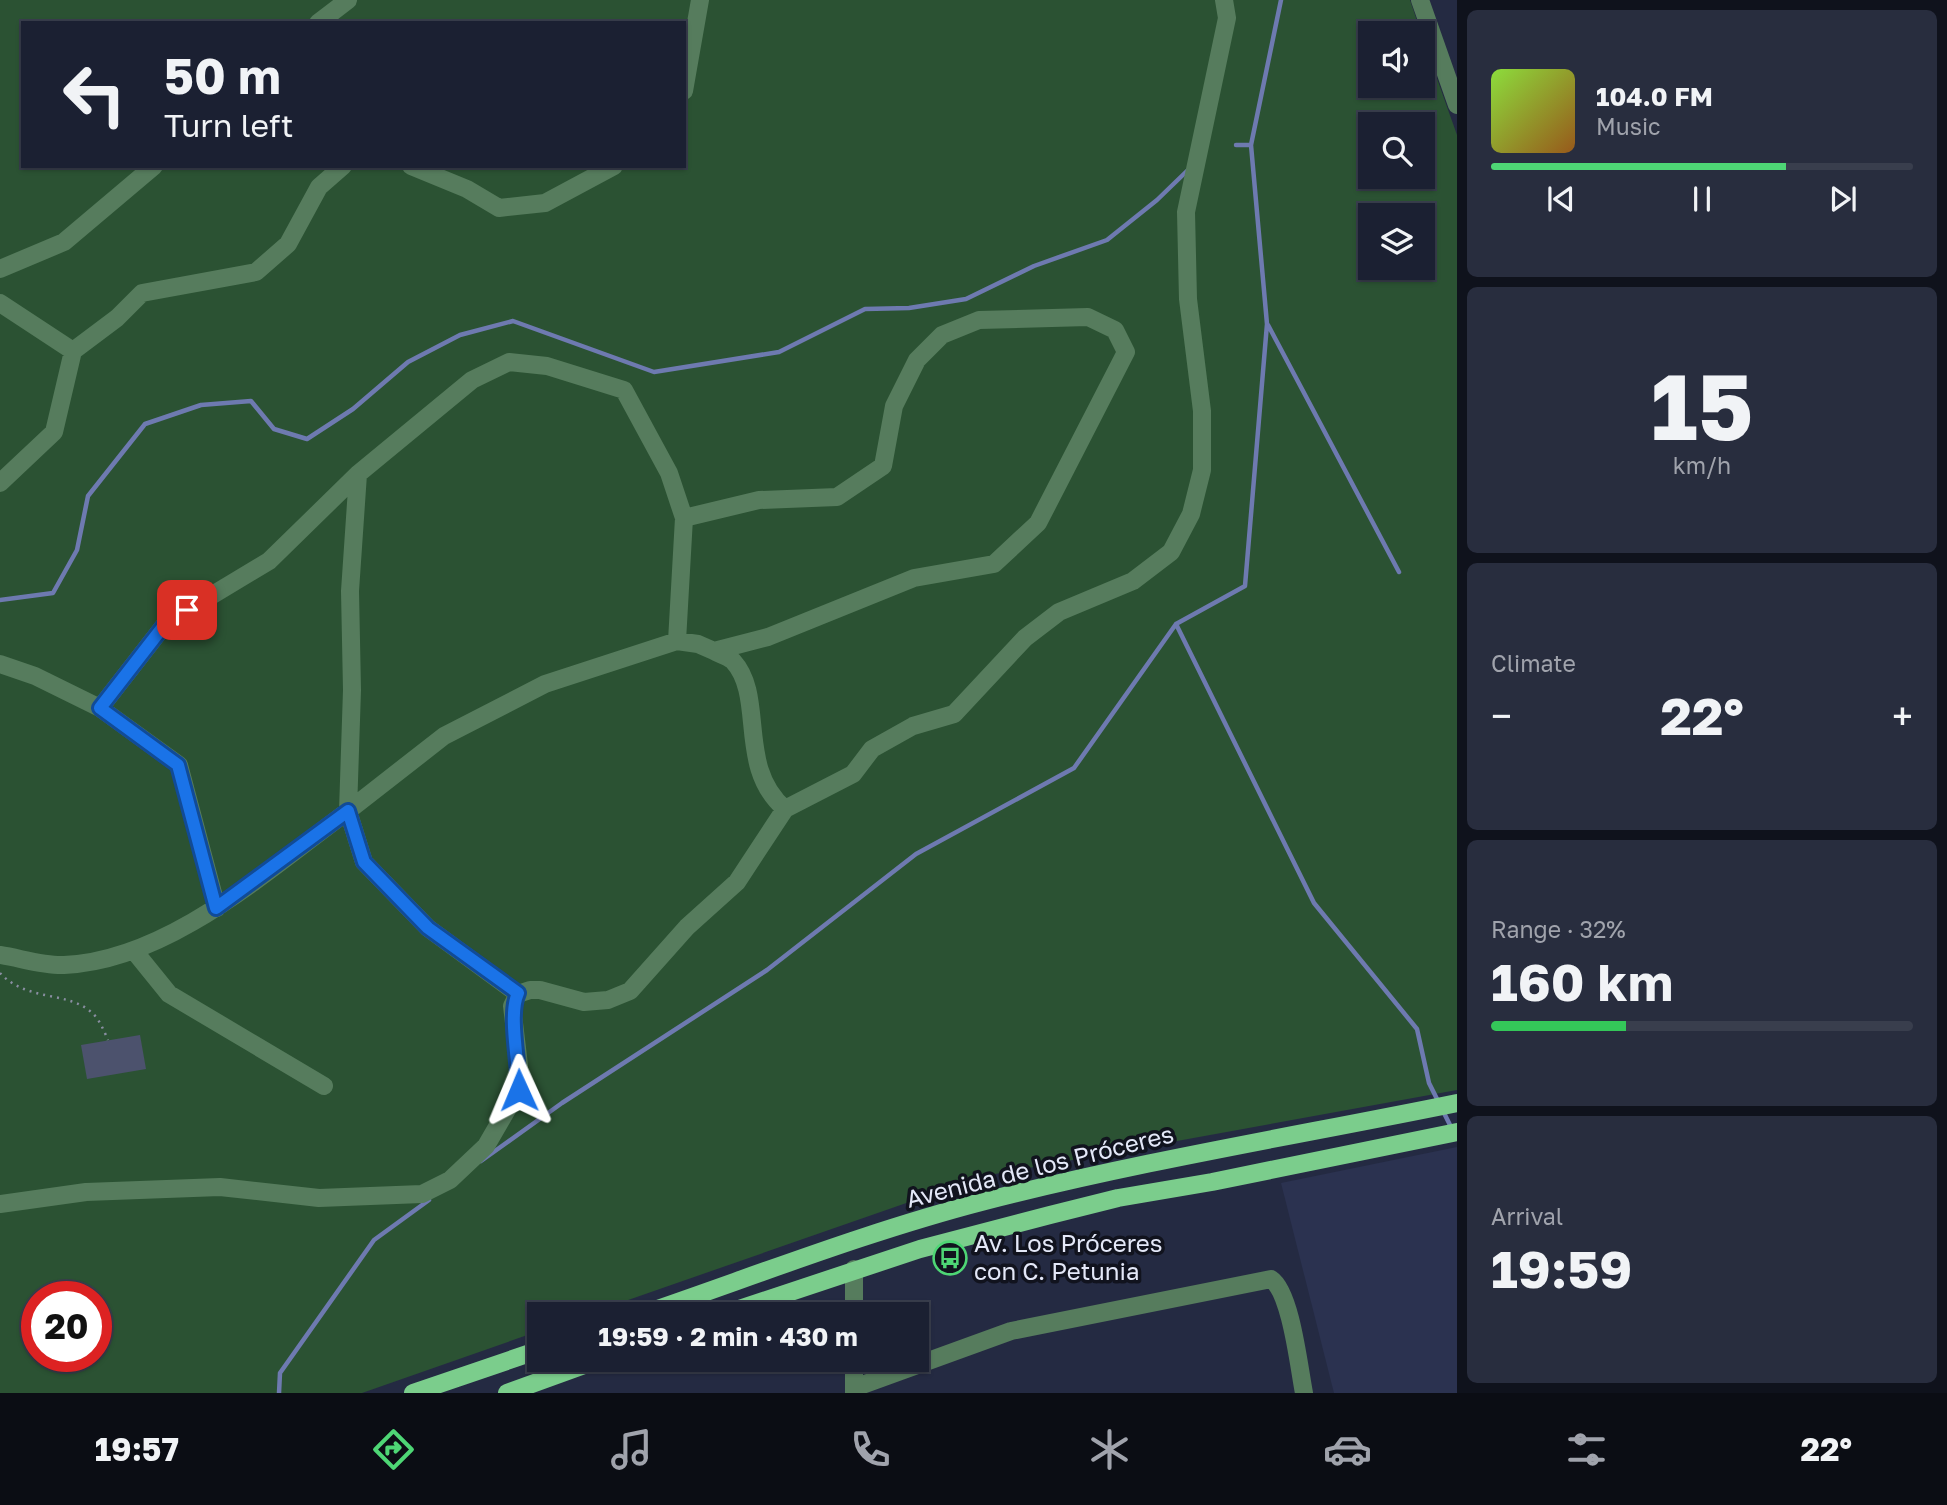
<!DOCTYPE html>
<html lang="en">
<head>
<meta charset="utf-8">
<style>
	body { margin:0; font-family:"Golos Text",sans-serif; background:#282d3e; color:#f1f3f6; height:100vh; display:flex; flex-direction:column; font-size:26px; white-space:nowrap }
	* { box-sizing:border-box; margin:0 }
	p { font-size:23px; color:#a0a3ac }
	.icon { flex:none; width:38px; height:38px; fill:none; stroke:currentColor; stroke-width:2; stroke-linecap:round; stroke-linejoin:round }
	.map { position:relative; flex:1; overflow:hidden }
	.side { display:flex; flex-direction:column; gap:10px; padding:10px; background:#0f121c; width:490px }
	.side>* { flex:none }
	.guide { position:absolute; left:21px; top:21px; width:665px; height:147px; border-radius:0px; box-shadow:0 2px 5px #0004,0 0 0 2px #393e4d; background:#1b2032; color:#f1f3f6; overflow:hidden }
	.tools { position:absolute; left:1358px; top:21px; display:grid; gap:14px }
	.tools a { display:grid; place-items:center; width:77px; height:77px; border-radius:0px; background:#1b2032; box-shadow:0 2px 5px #0004,0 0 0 2px #393e4d; font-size:35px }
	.speed { position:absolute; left:21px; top:1281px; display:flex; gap:14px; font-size:35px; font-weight:700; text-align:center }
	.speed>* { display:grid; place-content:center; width:91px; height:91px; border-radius:50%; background:#1b2032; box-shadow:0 2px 5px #0004,0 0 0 2px #393e4d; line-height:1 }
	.speed .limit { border:10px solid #d22; background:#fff; color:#111 }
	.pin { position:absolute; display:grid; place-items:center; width:60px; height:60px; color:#fff; margin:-30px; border-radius:14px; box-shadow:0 4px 10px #0006 }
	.me { position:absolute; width:77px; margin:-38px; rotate:359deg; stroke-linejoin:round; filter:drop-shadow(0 0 5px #0008) }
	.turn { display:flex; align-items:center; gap:24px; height:147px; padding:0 28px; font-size:32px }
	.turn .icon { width:91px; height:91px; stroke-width:2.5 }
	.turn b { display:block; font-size:49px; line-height:60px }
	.big { font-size:52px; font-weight:700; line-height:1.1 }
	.side .card { flex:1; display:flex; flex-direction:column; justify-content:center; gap:10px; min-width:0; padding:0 24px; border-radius:10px; background:#282d3e }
	.side .dial { align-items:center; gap:0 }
	.dial b { font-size:91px; line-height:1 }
	.song { display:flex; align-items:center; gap:21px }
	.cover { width:84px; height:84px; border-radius:10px; background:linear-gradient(135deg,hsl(90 70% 55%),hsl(30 70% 35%)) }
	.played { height:7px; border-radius:4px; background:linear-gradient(90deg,#4ed675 70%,#393e4d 70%) }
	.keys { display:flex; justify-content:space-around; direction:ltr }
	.heat { display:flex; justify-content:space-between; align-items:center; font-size:38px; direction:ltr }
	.charge { height:10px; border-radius:5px; background:linear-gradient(90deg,#34c759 32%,#393e4d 0) }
	.trip { position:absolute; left:527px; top:1302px; width:402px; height:70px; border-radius:0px; background:#1b2032; box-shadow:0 2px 5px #0004,0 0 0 2px #393e4d; font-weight:700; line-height:70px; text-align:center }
	.menu { display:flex; height:112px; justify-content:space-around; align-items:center; background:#0b0d14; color:#a0a3ac }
	.menu .icon { width:49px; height:49px }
	.menu .active { color:#4ed675 }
	.menu b { font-size:32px; color:#f1f3f6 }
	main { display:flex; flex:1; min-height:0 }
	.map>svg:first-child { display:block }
	.built { fill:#2b3250 }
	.green { fill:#2b5233; fill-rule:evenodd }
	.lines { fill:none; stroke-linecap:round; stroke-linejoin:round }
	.stream { stroke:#6e7ab0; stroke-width:4.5 }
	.building { fill:#4c526d }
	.path { stroke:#898ea1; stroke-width:2.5; stroke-dasharray:2 5; stroke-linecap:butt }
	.minor { stroke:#567c5d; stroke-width:18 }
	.major { stroke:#7bcd8c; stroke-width:18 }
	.route-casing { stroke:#114b97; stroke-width:18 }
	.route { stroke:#1a73e8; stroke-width:12 }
	.labels { text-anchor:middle; stroke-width:7; stroke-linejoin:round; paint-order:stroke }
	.street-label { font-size:24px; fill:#e4e8f8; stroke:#11131e }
	.poi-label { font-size:24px; fill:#e4e8f8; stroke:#11131e; text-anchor:start }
</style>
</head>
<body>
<main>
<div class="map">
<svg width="1457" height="1393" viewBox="0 0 1457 1393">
	<rect width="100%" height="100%" fill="#242a42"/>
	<path class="built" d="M1457,1147V1393H1334L1281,1183Z"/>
	<path class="green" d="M0,0H1410L1421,33H1370V86H1423V39L1457,135V1090L984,1176L588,1314H539V1331L362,1393H0ZM23,23H684V166H23ZM1370,124H1423V177H1370ZM1370,215H1423V268H1370ZM37,1297H96V1356H37Z"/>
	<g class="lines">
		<path class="stream" d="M1281,0L1251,145L1267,324L1245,586L1176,624L1314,903L1417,1029L1429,1083L1438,1101
			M1236,145H1251
			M1268,325L1399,572
			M0,600L53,593L77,550L88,496L145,424L201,405L251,401L274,429L307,439L353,409L408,362L460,335L513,321L654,372L779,352L865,309L909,308L966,299L1034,266L1107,240L1157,200L1189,169
			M1442,1109L1452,1129
			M481,1161L562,1103L767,970L916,854L1074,768L1176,624
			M279,1393L280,1373L374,1240L429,1200"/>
	</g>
	<path class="building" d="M140,1035L146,1069L87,1079L81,1045Z"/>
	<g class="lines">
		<path class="path" d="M0,973C27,1002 68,991 91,1012C99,1018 104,1031 108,1040"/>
		<path class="minor" d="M1420,0L1457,105
			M318,23L348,0
			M684,91L700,0
			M411,166L467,189L499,208L545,203L614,166
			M0,269L64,242L154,166
			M0,303L73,351L54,432L0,483
			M73,351L117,318L142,293L256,272L288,244L319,187L343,166
			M677,641L684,518
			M714,651C719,654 729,657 733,661C766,697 736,767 785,809
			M0,664L35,676L100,708L179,765L217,908
			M100,708L166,623L269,561L358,474L472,380L509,362L547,366L624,390L669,473L684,518L759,500L837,497L883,466L894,406L917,360L942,335L979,320L1088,317L1115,330L1126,352L1038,523L994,564L914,578L768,637L714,651L698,644L677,641L545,684L444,736L348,811
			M348,811L352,690L350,591L358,474
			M135,952L169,994L324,1086
			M0,955C20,958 44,966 64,965C167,961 268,870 348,811L364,862L428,928L518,994L530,990H540L584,1002L608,1000L630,991L687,927L737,882L785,809L853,774L872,749L913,726L954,714L1025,638L1059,612L1133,581L1171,552L1191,514L1202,470V411L1188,299L1186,212L1227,18L1224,0
			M0,1204L86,1192L220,1187L319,1198L422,1194L450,1180L486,1146L519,1089V1065L512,1006L518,994
			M854,1269V1314
			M854,1360V1393
			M854,1388L1011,1331L1271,1279C1291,1292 1299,1368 1304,1393"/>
		<path class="major" d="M643,1314C757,1275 869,1231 985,1201C1141,1161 1300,1135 1457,1103
			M724,1314L920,1249L1050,1215L1118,1198L1212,1182L1457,1132
			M413,1393L539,1350
			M507,1393L598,1360"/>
	</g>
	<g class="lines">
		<defs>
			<path id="route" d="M187,610L166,623L100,708L178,765L216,908L348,811L364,862L428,928L518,993C508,1015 519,1062 519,1090"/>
		</defs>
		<use href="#route" class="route-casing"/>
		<use href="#route" class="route"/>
	</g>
	<defs>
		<symbol id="bus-ring" viewBox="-11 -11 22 22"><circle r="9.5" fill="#11131e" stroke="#4ed675" stroke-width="1.5"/><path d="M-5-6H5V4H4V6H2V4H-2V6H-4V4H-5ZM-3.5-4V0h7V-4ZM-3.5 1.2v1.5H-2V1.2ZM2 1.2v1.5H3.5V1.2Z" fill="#4ed675"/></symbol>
	</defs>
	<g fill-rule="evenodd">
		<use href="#bus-ring" x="931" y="1239" width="38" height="38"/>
	</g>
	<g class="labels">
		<g class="street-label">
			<text transform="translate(1040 1167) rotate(-14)" y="8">Avenida de los Próceres</text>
		</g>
		<g class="poi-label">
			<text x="974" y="1252">Av. Los Próceres<tspan x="974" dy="28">con C. Petunia</tspan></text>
		</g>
	</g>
</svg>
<div class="tools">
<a><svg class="icon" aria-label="sound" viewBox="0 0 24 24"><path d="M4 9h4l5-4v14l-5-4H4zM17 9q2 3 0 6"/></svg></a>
<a><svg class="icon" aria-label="search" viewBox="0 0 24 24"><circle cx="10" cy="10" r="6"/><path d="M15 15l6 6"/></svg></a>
<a><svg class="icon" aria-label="layers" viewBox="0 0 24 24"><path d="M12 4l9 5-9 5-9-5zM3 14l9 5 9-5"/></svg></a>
</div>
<div class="speed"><div class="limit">20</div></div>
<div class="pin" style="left:187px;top:610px;background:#d93025"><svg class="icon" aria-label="arrive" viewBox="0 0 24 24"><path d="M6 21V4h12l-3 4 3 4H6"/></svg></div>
<svg class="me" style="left:519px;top:1090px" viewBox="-20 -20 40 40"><path d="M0-17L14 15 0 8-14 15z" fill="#1a73e8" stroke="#fff" stroke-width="4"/></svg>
<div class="trip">19:59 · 2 min · 430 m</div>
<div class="guide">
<div class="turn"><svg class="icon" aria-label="left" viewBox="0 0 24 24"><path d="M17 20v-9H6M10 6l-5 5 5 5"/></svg><div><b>50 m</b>Turn left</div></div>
</div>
</div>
<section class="side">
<div class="card">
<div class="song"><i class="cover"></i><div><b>104.0 FM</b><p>Music</p></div></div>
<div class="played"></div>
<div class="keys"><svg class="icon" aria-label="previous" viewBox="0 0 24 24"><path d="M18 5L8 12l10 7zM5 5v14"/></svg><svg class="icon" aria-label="pause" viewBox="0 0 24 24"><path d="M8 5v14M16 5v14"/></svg><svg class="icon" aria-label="next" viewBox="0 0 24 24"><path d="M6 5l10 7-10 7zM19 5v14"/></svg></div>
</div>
<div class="card dial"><b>15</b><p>km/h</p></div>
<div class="card"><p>Climate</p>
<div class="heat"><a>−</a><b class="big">22°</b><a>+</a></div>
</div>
<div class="card"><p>Range · 32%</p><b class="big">160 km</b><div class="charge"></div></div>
<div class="card"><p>Arrival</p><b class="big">19:59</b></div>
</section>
</main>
<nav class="menu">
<b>19:57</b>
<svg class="icon active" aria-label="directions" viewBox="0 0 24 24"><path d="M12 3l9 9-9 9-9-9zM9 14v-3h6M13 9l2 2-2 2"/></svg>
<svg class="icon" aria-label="music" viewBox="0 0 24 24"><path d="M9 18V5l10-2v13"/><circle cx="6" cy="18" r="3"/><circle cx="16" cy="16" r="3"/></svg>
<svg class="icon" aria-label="phone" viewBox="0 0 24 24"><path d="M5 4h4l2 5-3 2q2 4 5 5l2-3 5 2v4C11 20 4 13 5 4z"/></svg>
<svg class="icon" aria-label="climate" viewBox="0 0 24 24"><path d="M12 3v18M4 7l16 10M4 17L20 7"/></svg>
<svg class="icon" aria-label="car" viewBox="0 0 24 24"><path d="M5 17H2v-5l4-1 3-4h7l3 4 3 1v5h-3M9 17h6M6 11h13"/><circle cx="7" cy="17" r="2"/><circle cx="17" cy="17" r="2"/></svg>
<svg class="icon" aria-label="filters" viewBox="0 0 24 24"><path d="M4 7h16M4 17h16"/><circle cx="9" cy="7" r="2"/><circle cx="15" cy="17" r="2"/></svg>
<b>22°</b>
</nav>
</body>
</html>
